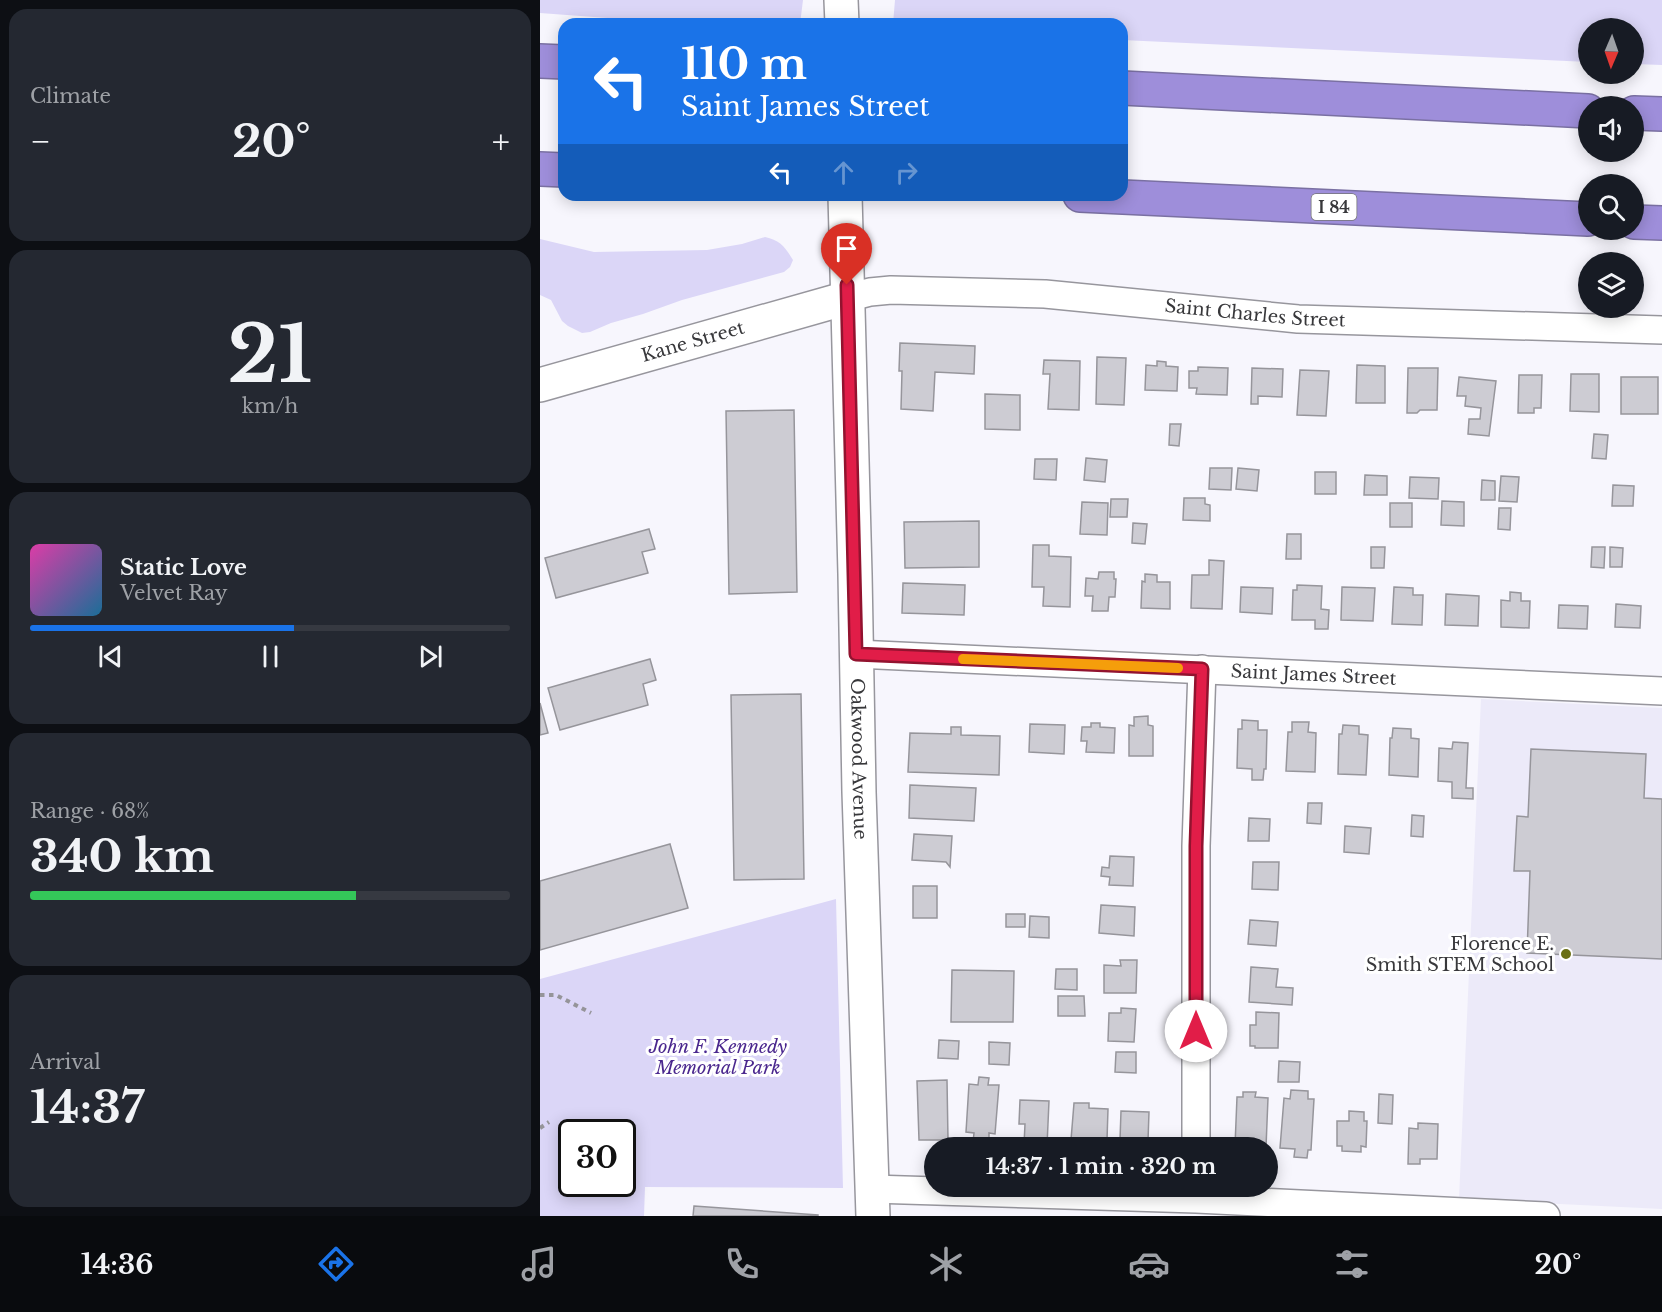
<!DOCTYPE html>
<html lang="en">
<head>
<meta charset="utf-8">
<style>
	body { margin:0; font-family:"Libre Baskerville",serif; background:#242831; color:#f1f3f6; height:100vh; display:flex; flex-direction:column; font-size:22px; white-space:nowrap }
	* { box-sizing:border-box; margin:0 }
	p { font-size:20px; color:#9ea1a6 }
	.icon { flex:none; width:33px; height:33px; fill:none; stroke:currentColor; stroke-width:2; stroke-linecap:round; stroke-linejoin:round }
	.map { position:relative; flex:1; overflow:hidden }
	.details { display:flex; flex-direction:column; gap:9px; padding:9px; background:#0d0f14; width:540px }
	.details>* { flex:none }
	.banner { position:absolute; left:18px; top:18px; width:570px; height:183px; border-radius:18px; box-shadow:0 3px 15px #0003; background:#1a73e8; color:#fff; overflow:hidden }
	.needle { width:39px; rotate:182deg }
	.controls { position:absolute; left:1038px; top:18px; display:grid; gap:12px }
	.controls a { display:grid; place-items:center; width:66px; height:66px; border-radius:50%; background:#171b24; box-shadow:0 3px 15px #0003; font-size:30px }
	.speed { position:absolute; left:18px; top:1119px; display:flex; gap:12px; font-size:30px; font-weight:700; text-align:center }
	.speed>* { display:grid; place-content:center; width:78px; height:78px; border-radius:50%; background:#171b24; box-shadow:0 3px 15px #0003; line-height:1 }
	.speed .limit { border:3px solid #111; border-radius:9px; background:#fff; color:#111 }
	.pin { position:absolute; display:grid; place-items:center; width:51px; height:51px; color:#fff; margin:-62px -26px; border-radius:50% 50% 50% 0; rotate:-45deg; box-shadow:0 0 6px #0007 }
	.pin .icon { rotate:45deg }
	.me { position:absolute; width:66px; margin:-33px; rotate:0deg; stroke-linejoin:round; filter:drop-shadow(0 0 4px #0008) }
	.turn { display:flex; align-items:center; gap:21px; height:126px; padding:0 24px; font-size:27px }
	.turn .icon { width:78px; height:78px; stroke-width:2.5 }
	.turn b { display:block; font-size:42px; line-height:51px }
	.lanes { display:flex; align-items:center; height:57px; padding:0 24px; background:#0003; justify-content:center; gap:30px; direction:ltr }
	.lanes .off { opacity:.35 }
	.big { font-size:45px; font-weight:700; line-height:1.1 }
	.details .tile { flex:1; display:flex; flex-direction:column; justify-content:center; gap:9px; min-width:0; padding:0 21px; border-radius:18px; background:#242831 }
	.details .dial { align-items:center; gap:0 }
	.dial b { font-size:78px; line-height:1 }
	.song { display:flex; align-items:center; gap:18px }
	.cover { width:72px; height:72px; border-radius:9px; background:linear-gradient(135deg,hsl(320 70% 55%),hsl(200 70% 35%)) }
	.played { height:6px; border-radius:3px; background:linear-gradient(90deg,#1a73e8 55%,#363941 55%) }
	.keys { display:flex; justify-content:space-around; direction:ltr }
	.heat { display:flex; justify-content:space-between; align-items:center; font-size:33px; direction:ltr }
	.charge { height:9px; border-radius:4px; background:linear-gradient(90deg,#34c759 68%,#363941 0) }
	.trip { position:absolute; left:384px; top:1137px; width:354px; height:60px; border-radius:30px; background:#171b24; box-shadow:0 3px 15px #0003; font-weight:700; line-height:60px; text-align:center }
	.dock { display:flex; height:96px; justify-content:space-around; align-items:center; background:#090b0e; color:#9ea1a6 }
	.dock .icon { width:42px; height:42px }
	.dock .selected { color:#1a73e8 }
	.dock b { font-size:27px; color:#f1f3f6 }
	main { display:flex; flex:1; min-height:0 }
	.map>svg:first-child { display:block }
	.built { fill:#eceaf9 }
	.green { fill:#dbd6f7; fill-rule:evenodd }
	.building { fill:#cdccd3; stroke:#96959b; stroke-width:1.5 }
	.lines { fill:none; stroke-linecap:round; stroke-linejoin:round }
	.minor-casing { stroke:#97969d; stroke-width:30 }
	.tertiary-casing { stroke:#97969d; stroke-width:36 }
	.motorway-casing { stroke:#7a70a2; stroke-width:36 }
	.path { stroke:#959499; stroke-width:4; stroke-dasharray:4.5 4.5; stroke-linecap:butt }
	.minor { stroke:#fff; stroke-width:27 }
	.tertiary { stroke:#fff; stroke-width:33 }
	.motorway { stroke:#9e8eda; stroke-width:33 }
	.route-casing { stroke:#92132f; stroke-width:15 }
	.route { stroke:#e11d48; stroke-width:10 }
	.slow { stroke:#f59e0b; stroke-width:10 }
	.poi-dot { fill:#6a6f14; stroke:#fff; stroke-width:2 }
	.labels { text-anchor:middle; stroke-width:6; stroke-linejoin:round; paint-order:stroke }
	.shield { fill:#fff; stroke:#747476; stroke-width:1.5 }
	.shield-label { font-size:16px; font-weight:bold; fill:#38383b }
	.street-label { font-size:18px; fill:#38383b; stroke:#fff }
	.poi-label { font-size:18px; fill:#38383b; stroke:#fff; text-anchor:end }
	.park-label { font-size:18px; font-style:italic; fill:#4a278e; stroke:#fff }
</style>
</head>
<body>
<main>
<section class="details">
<div class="tile"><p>Climate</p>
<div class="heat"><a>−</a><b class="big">20°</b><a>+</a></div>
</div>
<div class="tile dial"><b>21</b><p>km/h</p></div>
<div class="tile">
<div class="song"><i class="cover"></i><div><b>Static Love</b><p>Velvet Ray</p></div></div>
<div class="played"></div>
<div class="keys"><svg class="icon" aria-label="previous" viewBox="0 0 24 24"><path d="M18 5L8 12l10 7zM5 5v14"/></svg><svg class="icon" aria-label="pause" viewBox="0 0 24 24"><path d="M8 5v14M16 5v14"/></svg><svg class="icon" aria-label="next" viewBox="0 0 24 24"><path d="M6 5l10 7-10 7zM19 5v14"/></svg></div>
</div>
<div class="tile"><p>Range · 68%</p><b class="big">340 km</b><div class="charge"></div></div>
<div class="tile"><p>Arrival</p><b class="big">14:37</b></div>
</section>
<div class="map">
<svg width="1122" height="1216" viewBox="0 0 1122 1216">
	<rect width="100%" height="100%" fill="#f7f6fd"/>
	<path class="built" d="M941,699L1122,708V1209L919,1199Z"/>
	<path class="green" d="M0,0H263L260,24H148L0,13Z
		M355,0H1122V65L1094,64V28H1048V62L582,40V24H353Z
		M225,237C240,240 245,247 253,260L250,267L244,272L142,300L103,314L71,323L50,332L42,333L28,326L22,321L11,300L0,295V239L54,252L167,250L202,244Z
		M296,899L303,1188L105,1187L104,1216H0V979ZM82,1132V1184H32V1132Z"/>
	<path class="building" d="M360,343L435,346L434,374L395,372L393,411L361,409L362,371H359Z
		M557,357L586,358L584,405L556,404Z
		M504,360L540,361L539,410L508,409L510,374H503Z
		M617,361L626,362V366L638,367L637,391L605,390L606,365L617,366Z
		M817,365L845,366V403H816Z
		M658,367L688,368L687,395L656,394L657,388H649V371H658Z
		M712,368L743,369L742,397L718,396V404H711Z
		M868,368H898L897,410H880L877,413H867Z
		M760,370L789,371L786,416L757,415Z
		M1031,374H1059V412L1030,411Z
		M979,375H1002L1001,408H994V413H978Z
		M919,377L956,381L949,436L928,434L929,419H940L941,408L925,406L926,396H917Z
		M1081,377H1118V414H1081Z
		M445,394L480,395V430L445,429Z
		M254,410L257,592L189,594L186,411Z
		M630,424H641L639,446L629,445Z
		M1054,434L1068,435L1066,459L1052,458Z
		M546,458L567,460L565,482L544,480Z
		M495,459H517L516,480L494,479Z
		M670,468H692L691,490L669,489Z
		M698,468L719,470L717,491L696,489Z
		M775,472H796V494H775Z
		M825,475L847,476V495H824Z
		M961,476L979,477L977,502L959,501Z
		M870,477L899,478L898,499L869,498Z
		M942,480L955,481V500H941Z
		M1073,485L1094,486L1093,506H1072Z
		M644,498H665V504L670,505V521L643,520Z
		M571,499H588L587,517H570Z
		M902,501L924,502V526L901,525Z
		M542,502L568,503L567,535L540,534Z
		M850,503H872V527H850Z
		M959,508H971L970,530L958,529Z
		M439,521V567L365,568L364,522Z
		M593,523L607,524L605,544L592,543Z
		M109,529L115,549L102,552L108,573L16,598L5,558Z
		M747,534H761V559H746Z
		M493,545H509V556L531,557L530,607L503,606L504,587H492Z
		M831,547H845L844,568H831Z
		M1052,547H1065L1064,568L1051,567Z
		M1070,547L1083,548L1082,567H1070Z
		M669,560L684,561L682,609L651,608L652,575H669Z
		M559,572H574V579H576L575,597H569L568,611H552L553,596H545L546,578L558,579Z
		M605,574L617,575V582H630V609L601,608L602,581L605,582Z
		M363,583L425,585L424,615L362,613Z
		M757,585L782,586L781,609L789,610L788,629H775V620H752L753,590H757Z
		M701,587L733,588L732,614L700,612Z
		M802,587L835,588L833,621L801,620Z
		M854,587L873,588V595H883L882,625L852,624Z
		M970,592L981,593V601H990L989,628L961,627V600L970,601Z
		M906,594L939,596L938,626L905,625Z
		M1076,604L1101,606L1100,628L1075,627Z
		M1019,605L1048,606L1047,629L1018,628Z
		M110,659L116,680L103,684L108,705L20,730L8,688Z
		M261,694L264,879L194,880L191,695Z
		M0,703L8,733L0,735Z
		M608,716V725L613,726V756H589V725L594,726V717Z
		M702,720L718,721V730H727L726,769H724L723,780H712V769L697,768L698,729H702Z
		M752,722H769L768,732L776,733L775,772L746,771L748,732H752Z
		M551,723H560V727L575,728L574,753L546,752L547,741H541L542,727H551Z
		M490,724L525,725L524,754L489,752Z
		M803,725L819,726V734L828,735L826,775L798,774L799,734H802Z
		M411,727H421V735L460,736L459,775L368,772L370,733L411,734Z
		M853,728L871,729V738L879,739L878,777L849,775L850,738H852Z
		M913,742L928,743L926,788H933V799L912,798V782L898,781L899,748L912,749Z
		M991,749L1106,754L1104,798L1122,799V959L987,953L990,871H974L977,816L988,817Z
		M370,785L436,788L434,821L369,818Z
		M768,803H782L781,824L767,823Z
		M872,815L884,816L883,837L871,836Z
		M709,818L730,819L729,841H708Z
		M805,826L831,828L829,854L804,852Z
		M374,834L412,836L410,867L406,862L372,860Z
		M130,844L148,908L0,950V881Z
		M570,856L594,857L593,886L569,885L570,877L561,876L562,867L569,868Z
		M713,862H739L738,890L712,889Z
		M373,886H397V918H373Z
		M561,905L595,907L594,936L559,933Z
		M466,914H485V927H466Z
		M490,916L509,917V938L489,937Z
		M710,920L738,922L736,946L708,944Z
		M580,960H597L596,993H564V965L581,966Z
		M711,967L738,969L736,987L753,988L752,1005L709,1002Z
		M516,969H537V990L515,989Z
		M412,970L474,971L473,1022H411Z
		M518,996H544L545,1016H518Z
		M581,1008L596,1009L594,1042L568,1041L569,1013H581Z
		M716,1012L739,1013L738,1048H715V1046H710V1025H716Z
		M399,1040L419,1041L418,1059L398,1058Z
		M449,1042L470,1043L469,1065L449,1064Z
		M576,1052H596V1073L575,1072Z
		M739,1061L760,1062L759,1082H738Z
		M439,1077L449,1078L448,1085H459L455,1134L449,1133V1143L433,1142L434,1133L426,1132L429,1084L438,1085Z
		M407,1080L408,1140H379L377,1081Z
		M751,1090L768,1091V1099H774L771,1150H768L767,1158L754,1157L755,1149L740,1148L744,1098L750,1099Z
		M703,1092H716L715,1097L728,1098L726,1147L695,1146L697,1097H703Z
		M839,1094L853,1095L852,1124L838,1123Z
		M480,1100L509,1101L507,1146L484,1145L485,1124H479Z
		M534,1103H549V1108L568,1109L567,1140H557V1148L539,1147L540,1140H531Z
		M581,1111L609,1112L608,1141L580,1140Z
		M809,1111L824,1112V1121H827L826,1147L821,1146V1152L802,1151V1146H797V1121H809Z
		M878,1123L898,1124L897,1159H880V1164H868L869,1128L878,1129Z
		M154,1206L278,1215V1216H153Z"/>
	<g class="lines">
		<defs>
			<g id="minor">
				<path id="s1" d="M307,298L330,292L351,290L505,294L758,319L1122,330"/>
				<path id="s2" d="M316,654L1122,691"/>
				<path d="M656,1148V846L662,669"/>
				<path d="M332,1189L656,1199L1006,1216"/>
			</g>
			<g id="tertiary">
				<path d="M301,0L302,24"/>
				<path id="s3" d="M305,195L315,574L319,792L333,1216"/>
				<path id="s4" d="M0,385L307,298"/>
			</g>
			<path id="motorway" d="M0,61L24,62
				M582,88L1048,111
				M1094,113L1122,114
				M0,169L24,170
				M540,195L1048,219
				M1094,222L1122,223"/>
		</defs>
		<use href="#minor" class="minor-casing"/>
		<use href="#tertiary" class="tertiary-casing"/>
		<use href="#motorway" class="motorway-casing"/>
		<path class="path" d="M0,995H16L51,1013
			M0,1128L9,1122"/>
		<use href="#minor" class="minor"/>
		<use href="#tertiary" class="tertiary"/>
		<use href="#motorway" class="motorway"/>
	</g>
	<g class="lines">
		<defs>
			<path id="route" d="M307,285L316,654L662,669L656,846V1031"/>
		</defs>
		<use href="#route" class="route-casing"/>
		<use href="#route" class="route"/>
		<path class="slow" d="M423,659L638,668"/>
	</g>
	<circle class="poi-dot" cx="1026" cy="954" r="6"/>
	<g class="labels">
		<rect class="shield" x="771.5" y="194" width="45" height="26" rx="4.5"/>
		<g class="shield-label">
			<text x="794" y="213">I 84</text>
		</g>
		<g class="street-label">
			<text dy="6" stroke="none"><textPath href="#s1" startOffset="410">Saint Charles Street</textPath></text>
			<text dy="6" stroke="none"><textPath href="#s4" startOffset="159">Kane Street</textPath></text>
			<text dy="6" stroke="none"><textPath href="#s2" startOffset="458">Saint James Street</textPath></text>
			<text dy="6" stroke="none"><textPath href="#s3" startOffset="564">Oakwood Avenue</textPath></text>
		</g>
		<g class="poi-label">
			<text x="1014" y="950">Florence E.<tspan x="1014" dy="21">Smith STEM School</tspan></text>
		</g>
		<g class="park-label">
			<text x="178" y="1053">John F. Kennedy<tspan x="178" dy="21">Memorial Park</tspan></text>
		</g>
	</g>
</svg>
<div class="controls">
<a><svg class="needle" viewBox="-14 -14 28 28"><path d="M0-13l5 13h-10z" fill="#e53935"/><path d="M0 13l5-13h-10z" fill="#9ea1a6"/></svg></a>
<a><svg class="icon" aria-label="sound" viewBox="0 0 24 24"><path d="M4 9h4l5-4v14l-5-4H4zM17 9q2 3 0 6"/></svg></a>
<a><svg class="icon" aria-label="search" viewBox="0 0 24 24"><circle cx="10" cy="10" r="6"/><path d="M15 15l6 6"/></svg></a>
<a><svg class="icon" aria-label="layers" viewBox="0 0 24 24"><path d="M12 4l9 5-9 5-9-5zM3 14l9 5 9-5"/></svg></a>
</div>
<div class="speed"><div class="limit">30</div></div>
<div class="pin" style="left:307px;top:285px;background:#d93025"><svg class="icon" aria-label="arrive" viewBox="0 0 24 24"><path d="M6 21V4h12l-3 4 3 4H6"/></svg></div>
<svg class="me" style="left:656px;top:1031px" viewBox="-20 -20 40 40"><circle r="19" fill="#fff"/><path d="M0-13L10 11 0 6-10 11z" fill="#e11d48"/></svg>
<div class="trip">14:37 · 1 min · 320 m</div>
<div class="banner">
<div class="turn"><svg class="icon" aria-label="left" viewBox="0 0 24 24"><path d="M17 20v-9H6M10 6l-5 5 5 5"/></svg><div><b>110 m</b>Saint James Street</div></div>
<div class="lanes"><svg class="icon" aria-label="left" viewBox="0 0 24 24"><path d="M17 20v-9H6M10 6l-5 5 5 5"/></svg><svg class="icon off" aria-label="ahead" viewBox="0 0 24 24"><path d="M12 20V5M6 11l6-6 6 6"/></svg><svg class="icon off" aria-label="right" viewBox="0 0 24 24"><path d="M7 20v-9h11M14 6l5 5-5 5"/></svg></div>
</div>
</div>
</main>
<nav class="dock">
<b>14:36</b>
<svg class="icon selected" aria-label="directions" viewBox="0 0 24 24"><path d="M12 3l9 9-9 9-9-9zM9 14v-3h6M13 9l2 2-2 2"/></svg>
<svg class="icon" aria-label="music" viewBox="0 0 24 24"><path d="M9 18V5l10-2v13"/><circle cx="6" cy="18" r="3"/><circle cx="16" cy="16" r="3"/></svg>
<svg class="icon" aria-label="phone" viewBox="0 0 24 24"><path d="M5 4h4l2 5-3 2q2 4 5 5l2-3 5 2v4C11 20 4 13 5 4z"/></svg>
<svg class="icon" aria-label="climate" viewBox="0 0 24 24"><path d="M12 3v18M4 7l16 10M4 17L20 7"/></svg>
<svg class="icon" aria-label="car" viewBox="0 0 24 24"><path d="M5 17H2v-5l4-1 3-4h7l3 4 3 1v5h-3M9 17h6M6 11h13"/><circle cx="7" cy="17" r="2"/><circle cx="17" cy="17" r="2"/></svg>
<svg class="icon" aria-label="filters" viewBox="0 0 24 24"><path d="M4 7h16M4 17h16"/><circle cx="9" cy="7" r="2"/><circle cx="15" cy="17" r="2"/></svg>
<b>20°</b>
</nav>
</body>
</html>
